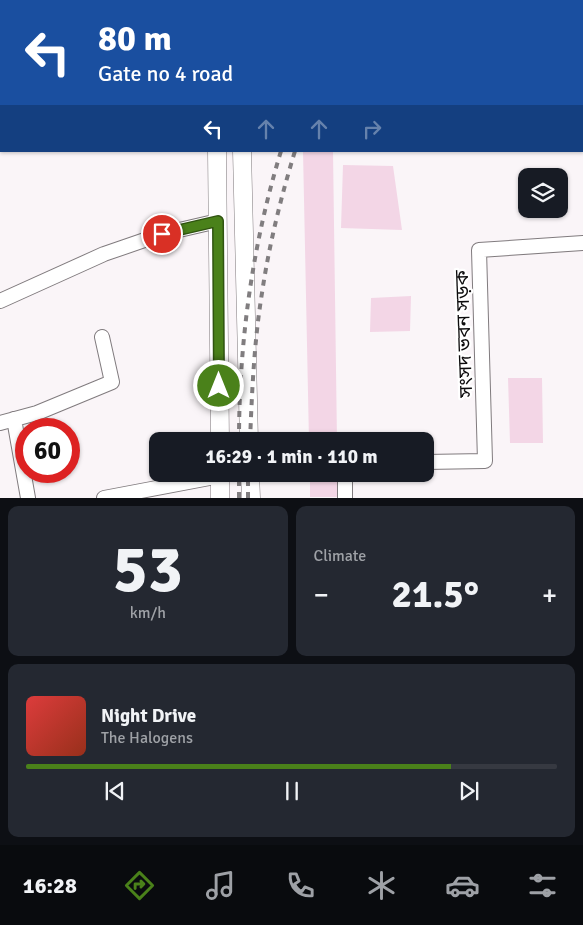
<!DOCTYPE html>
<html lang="en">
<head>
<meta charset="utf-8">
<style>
	body { margin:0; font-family:Signika,"Noto Sans Bengali",sans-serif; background:#242831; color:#f1f3f6; height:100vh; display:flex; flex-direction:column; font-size:19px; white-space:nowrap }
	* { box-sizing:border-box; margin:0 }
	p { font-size:16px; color:#9ea1a6 }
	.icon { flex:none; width:28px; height:28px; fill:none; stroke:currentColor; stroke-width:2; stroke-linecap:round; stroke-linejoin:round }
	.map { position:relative; height:498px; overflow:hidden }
	.sheet { display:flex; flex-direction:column; gap:8px; padding:8px; background:#0d0f14; flex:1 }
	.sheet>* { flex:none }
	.guide { position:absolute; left:0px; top:0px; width:584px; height:152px; box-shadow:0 1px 4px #0004; background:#1a4fa0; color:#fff; overflow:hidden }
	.controls { position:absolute; left:518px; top:168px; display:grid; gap:10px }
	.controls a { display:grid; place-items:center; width:50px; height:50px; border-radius:10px; background:#171b24; box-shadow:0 1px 4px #0004; font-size:25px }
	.speed { position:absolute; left:15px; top:418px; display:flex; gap:10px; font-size:25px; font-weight:700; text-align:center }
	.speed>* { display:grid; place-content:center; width:65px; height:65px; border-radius:50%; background:#171b24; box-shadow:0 1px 4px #0004; line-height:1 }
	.speed .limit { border:8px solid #d22; background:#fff; color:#111 }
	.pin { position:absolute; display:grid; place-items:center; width:42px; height:42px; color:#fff; margin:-21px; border:2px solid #fff; border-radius:50%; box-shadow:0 1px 5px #0007 }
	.me { position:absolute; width:55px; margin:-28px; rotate:0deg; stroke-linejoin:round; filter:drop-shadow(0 0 4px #0008) }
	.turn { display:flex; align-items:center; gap:18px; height:105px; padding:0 15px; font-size:22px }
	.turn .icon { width:65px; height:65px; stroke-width:2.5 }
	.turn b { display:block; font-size:35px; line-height:42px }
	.lanes { display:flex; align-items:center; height:48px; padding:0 15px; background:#0003; justify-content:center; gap:25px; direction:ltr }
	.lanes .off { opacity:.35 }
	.big { font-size:38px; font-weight:800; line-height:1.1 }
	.sheet .widget { flex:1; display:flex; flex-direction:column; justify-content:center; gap:8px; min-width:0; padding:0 18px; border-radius:10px; background:#242831 }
	.sheet .dial { align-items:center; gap:0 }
	.dial b { font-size:65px; line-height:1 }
	.song { display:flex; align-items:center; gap:15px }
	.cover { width:60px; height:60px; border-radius:8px; background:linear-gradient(135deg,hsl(0 70% 55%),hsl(10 70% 35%)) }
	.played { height:5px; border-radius:2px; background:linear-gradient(90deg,#4a811a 80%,#363941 80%) }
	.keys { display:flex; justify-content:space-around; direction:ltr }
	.heat { display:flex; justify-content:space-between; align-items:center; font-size:28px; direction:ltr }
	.sheet .tiles { flex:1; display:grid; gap:8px; grid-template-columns:1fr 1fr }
	.widget:last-child { grid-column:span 2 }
	.trip { position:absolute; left:149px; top:432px; width:285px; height:50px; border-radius:10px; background:#171b24; box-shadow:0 1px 4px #0004; font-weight:800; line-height:50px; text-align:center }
	.dock { display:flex; height:80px; justify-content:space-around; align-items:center; background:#090b0e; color:#9ea1a6 }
	.dock .icon { width:35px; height:35px }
	.dock .current { color:#4a811a }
	.dock b { font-size:22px; color:#f1f3f6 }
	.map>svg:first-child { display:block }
	.green { fill:#f3d6e6 }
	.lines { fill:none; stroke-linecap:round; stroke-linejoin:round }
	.minor-casing { stroke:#807b7e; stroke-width:16 }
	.major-casing { stroke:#807b7e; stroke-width:19 }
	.minor { stroke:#fff; stroke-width:14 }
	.major { stroke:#fff; stroke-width:18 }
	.rail { stroke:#807d7f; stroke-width:4; stroke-dasharray:6 6; stroke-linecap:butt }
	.route-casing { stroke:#305411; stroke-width:12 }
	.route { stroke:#4a811a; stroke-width:9 }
	.labels { text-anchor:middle; stroke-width:4.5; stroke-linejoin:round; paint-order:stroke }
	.street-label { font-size:19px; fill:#0c0b0c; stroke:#fff }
</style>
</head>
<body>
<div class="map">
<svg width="583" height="498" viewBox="0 0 583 498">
	<rect width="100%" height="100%" fill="#faf5f8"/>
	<path class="green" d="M303,151H333L337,441H309Z
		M343,165L393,166L402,230L341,228Z
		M411,296L410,331L370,332L371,298Z
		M508,378H542L543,443H510Z
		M310,474H337L338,497H310Z"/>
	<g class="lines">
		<defs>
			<path id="minor" d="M52,1L53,0
				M582,16H583
				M0,301L104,254L162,234L218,221
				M14,419L28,498
				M0,423L37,413L112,382L102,337
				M425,462L485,461L479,250L583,243
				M345,474V498
				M104,498L220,476"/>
			<path id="major" d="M215,0V1
				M239,0V1
				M217,151L220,441
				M242,151L249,441
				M250,474L251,498
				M220,498V474"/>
		</defs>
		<use href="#minor" class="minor-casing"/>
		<use href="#major" class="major-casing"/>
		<use href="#minor" class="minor"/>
		<use href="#major" class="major"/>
		<path class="rail" d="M327,1V0
			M339,1L340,0
			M239,441C239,343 252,246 281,151
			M250,441C252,392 254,342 262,293C269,245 281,197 295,151
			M239,498V474
			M248,498V474"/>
	</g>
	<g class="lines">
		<defs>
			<path id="route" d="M162,234L218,221L219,386"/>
		</defs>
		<use href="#route" class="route-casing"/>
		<use href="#route" class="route"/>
	</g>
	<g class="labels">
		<g class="street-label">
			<text transform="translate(463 334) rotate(-92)" y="7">সংসদ ভবন সড়ক</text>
		</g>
	</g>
</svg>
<div class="controls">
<a><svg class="icon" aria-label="layers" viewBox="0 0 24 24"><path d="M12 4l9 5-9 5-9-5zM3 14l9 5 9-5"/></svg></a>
</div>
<div class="speed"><div class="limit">60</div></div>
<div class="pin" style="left:162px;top:234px;background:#d93025"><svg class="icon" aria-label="arrive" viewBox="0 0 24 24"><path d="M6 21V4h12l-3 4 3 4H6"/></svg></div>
<svg class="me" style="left:219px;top:386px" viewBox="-20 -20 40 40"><circle r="17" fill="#4a811a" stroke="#fff" stroke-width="3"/><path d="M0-11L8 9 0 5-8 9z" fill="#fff"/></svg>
<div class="trip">16:29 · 1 min · 110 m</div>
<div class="guide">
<div class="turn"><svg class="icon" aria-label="left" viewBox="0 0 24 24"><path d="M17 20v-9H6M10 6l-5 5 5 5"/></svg><div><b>80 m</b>Gate no 4 road</div></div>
<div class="lanes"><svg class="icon" aria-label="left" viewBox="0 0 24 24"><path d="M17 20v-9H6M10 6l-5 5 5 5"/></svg><svg class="icon off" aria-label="ahead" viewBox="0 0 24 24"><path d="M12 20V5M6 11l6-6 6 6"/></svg><svg class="icon off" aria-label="ahead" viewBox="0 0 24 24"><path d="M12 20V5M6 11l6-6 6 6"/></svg><svg class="icon off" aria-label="right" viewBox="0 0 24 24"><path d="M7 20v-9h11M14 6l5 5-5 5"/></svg></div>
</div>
</div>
<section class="sheet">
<div class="tiles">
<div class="widget dial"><b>53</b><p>km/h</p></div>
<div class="widget"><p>Climate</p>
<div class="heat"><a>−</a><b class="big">21.5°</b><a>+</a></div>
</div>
<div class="widget">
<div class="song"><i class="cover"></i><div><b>Night Drive</b><p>The Halogens</p></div></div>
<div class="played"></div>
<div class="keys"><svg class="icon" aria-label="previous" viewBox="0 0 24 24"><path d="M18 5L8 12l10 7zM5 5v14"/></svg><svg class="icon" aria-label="pause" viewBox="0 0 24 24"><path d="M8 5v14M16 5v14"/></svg><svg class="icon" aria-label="next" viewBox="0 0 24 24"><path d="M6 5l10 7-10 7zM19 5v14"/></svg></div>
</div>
</div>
</section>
<nav class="dock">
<b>16:28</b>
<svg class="icon current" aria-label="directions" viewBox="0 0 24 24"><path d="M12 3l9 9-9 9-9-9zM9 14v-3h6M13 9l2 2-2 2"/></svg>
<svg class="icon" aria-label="music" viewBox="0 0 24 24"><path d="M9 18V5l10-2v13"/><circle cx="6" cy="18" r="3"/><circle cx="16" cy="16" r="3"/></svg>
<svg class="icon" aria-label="phone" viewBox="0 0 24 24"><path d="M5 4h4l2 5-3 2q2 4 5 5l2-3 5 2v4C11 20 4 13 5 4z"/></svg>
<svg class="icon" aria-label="climate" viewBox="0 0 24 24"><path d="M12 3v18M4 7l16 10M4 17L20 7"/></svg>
<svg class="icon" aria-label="car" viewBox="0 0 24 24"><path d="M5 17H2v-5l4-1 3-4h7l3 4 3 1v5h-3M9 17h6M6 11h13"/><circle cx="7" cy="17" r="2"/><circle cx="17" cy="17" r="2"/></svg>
<svg class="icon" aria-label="filters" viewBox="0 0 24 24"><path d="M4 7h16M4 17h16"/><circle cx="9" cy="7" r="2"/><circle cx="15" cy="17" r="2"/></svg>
</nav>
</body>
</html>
